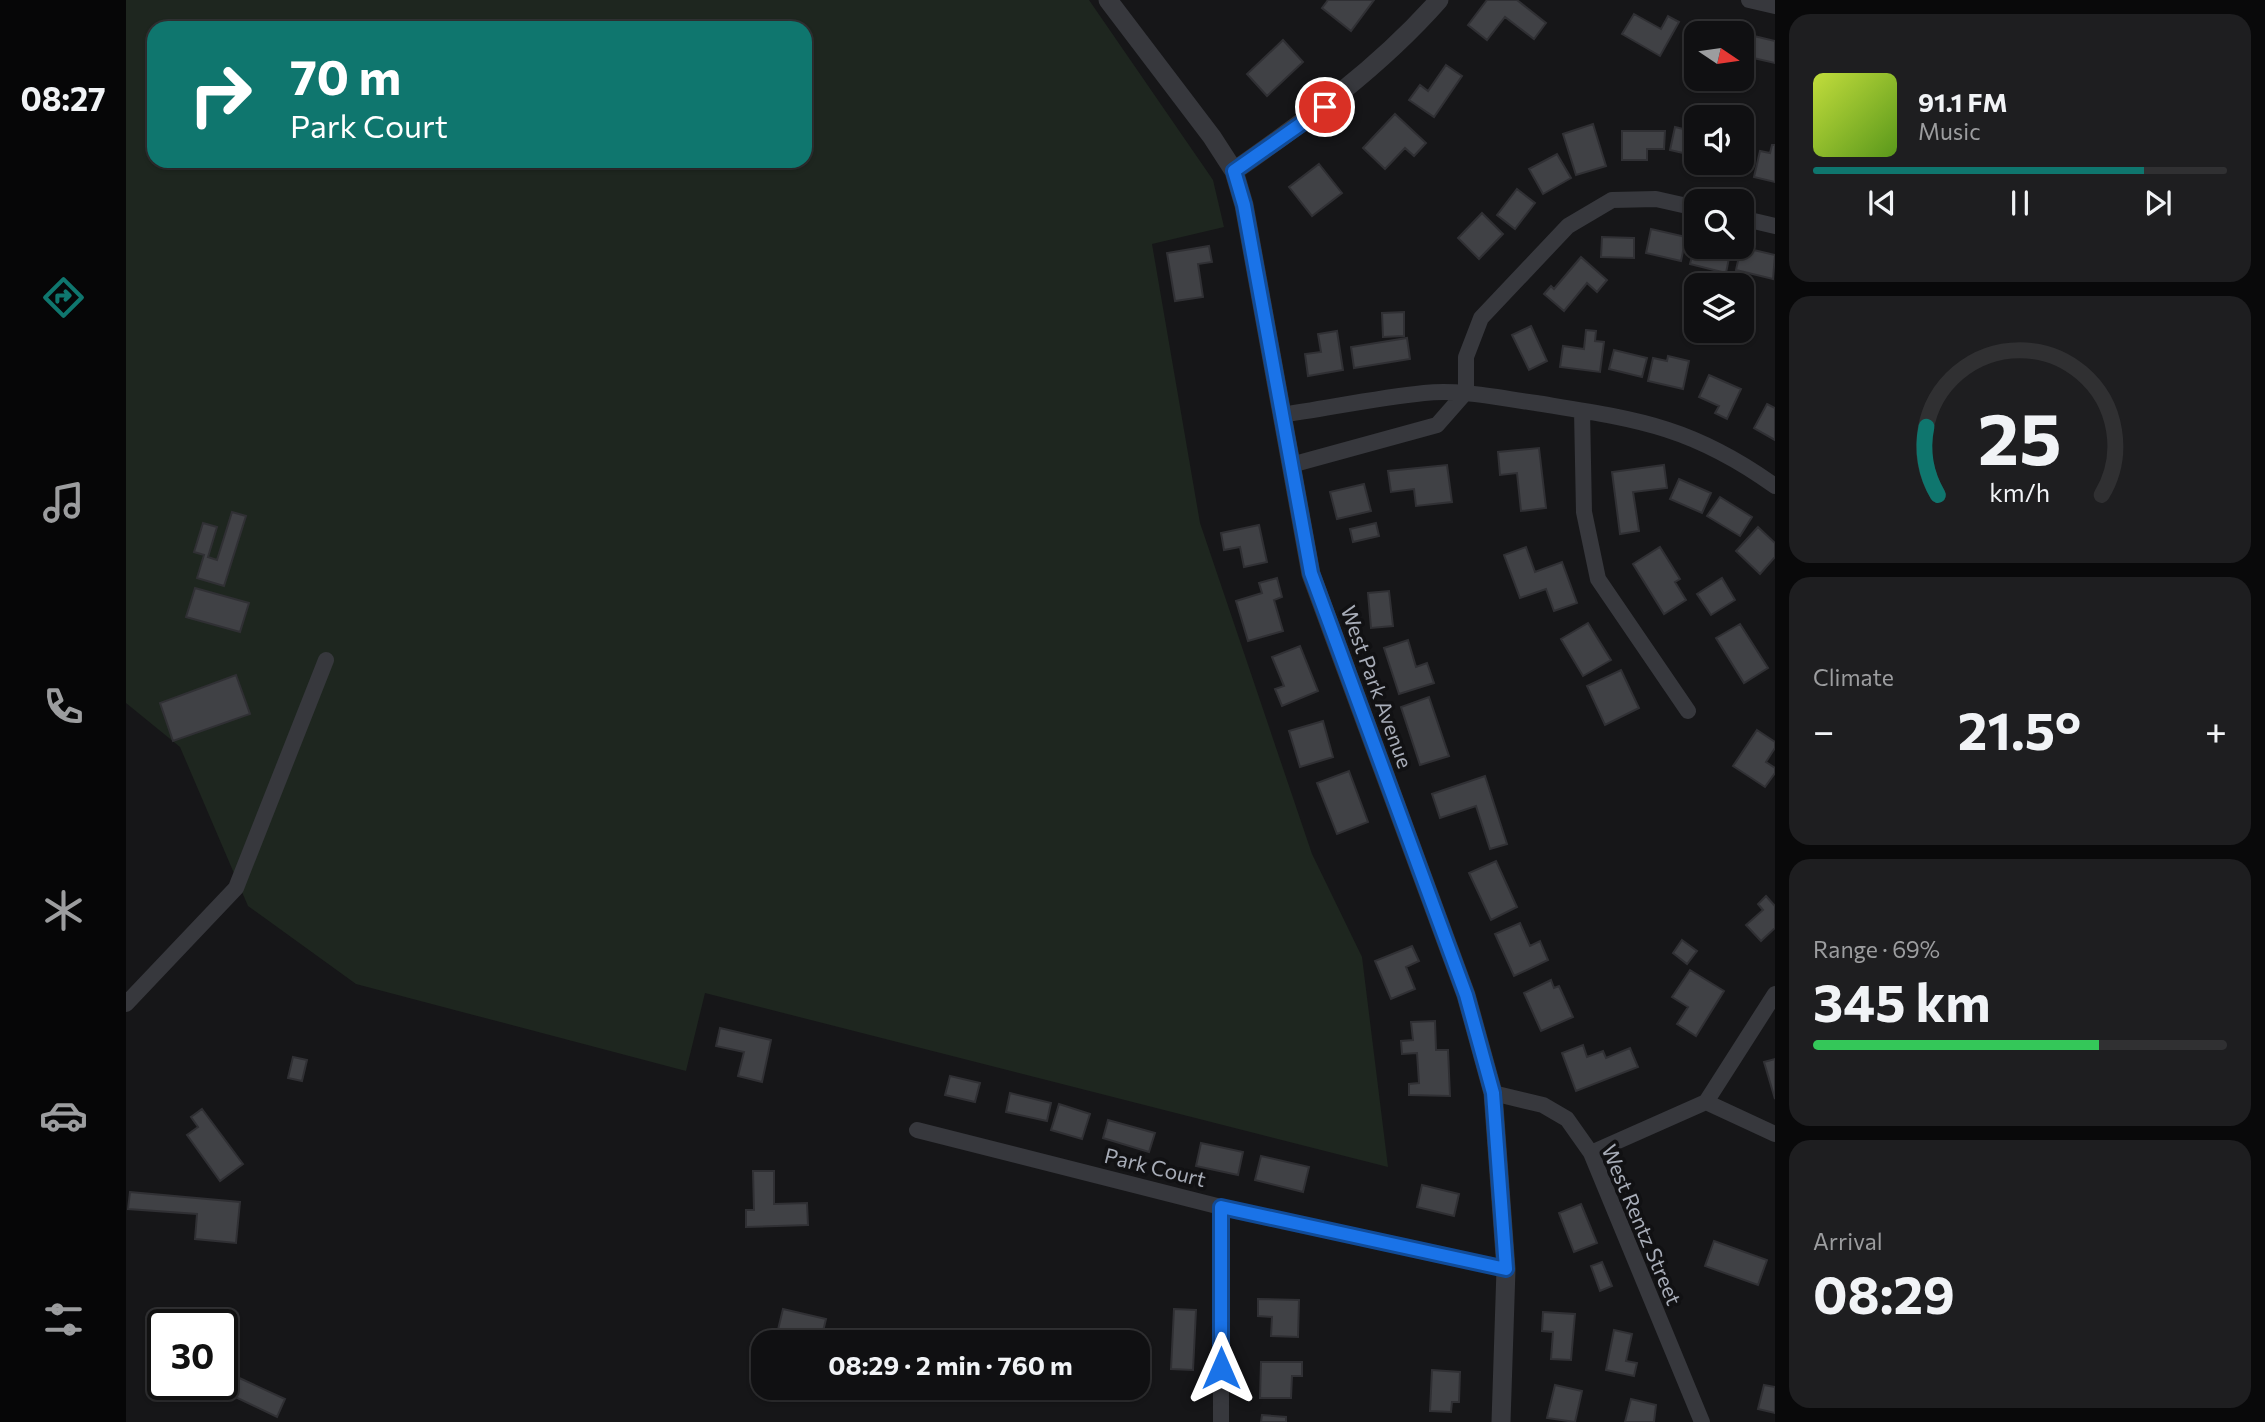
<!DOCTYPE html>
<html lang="en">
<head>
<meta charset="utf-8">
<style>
	body { margin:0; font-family:Commissioner,sans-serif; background:#1e1e20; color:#f1f3f6; height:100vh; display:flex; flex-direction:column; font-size:26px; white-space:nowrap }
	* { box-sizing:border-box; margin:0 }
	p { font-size:23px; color:#9c9d9f }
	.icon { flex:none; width:38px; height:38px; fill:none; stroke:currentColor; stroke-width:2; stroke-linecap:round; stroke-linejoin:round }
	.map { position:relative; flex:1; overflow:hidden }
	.side { display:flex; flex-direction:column; gap:14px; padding:14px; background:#09090a; width:490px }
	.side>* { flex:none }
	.banner { position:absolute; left:21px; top:21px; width:665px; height:147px; border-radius:21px; box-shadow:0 2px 5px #0004,0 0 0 2px #303032; background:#0f766e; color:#fff; overflow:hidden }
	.needle { width:46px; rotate:103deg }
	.fabs { position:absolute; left:1558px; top:21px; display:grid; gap:14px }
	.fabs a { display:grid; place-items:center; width:70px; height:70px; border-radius:14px; background:#101012; box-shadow:0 2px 5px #0004,0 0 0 2px #303032; font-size:35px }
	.speed { position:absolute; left:21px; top:1309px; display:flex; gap:14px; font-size:35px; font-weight:700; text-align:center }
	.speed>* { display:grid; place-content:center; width:91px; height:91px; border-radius:50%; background:#101012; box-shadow:0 2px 5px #0004,0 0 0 2px #303032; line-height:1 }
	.speed .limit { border:4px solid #111; border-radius:10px; background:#fff; color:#111 }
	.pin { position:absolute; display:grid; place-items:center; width:60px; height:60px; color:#fff; margin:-30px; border:4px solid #fff; border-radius:50%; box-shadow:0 2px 7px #0007 }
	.me { position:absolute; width:77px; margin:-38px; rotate:0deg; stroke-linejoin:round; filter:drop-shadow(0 0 5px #0008) }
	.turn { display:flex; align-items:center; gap:24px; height:147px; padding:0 28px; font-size:32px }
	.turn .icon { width:91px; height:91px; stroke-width:2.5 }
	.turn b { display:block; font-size:49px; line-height:60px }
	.big { font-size:52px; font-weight:700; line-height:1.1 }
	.side .card { flex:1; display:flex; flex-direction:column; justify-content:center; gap:10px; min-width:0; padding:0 24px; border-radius:21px; background:#1e1e20 }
	.side .dial { align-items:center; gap:0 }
	.dial svg { height:182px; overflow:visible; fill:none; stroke:#303032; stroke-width:7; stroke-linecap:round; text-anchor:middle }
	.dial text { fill:#f1f3f6; stroke:none }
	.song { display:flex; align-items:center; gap:21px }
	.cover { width:84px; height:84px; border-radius:10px; background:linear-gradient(135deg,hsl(70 70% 55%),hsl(90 70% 35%)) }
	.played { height:7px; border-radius:4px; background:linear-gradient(90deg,#0f766e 80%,#303032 80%) }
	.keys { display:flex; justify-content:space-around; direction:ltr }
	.heat { display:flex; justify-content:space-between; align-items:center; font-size:38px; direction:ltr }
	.charge { height:10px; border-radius:5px; background:linear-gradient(90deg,#34c759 69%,#303032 0) }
	.trip { position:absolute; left:625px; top:1330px; width:399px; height:70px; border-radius:21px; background:#101012; box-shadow:0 2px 5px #0004,0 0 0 2px #303032; font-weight:700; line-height:70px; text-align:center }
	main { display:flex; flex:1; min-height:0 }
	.tab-bar { display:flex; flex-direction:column; width:126px; justify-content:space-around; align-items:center; background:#060607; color:#9c9d9f }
	.tab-bar .icon { width:49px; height:49px }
	.tab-bar .current { color:#0f766e }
	.tab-bar b { font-size:32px; color:#f1f3f6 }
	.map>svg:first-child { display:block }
	.green { fill:#1e261f; fill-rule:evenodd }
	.building { fill:#404145; stroke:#303034; stroke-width:2 }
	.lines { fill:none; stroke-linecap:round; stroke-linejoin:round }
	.minor { stroke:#37383d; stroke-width:16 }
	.tertiary { stroke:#37383d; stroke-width:19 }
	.route-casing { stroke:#114b97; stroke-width:18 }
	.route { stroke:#1a73e8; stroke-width:12 }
	.labels { text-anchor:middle; stroke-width:7; stroke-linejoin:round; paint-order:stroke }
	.street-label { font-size:21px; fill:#a8adb8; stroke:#111113 }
</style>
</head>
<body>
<main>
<nav class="tab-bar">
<b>08:27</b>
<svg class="icon current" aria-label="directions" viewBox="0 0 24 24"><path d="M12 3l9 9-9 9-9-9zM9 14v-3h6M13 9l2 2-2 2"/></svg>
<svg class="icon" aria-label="music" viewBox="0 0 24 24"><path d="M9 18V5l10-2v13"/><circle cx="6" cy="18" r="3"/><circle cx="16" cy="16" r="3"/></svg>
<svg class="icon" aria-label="phone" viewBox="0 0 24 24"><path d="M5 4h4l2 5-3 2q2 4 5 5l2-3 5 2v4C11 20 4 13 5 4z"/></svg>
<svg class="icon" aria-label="climate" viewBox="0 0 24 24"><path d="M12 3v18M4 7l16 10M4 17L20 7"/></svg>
<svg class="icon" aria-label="car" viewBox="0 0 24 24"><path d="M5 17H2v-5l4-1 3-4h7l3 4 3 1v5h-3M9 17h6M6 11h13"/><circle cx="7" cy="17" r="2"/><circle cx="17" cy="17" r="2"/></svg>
<svg class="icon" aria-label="filters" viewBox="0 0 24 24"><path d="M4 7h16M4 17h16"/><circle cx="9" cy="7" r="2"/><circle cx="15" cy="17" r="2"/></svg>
</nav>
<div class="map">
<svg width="1649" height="1422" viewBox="0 0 1649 1422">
	<rect width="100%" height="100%" fill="#161618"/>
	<path class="green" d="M0,0H963L1087,180L1098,227L1026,244L1074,523L1186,854L1236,957L1262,1167L579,993L560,1071L230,984L122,906L54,747L0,703ZM28,28H679V161H28Z"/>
	<path class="building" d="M1202,0H1248L1225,31L1196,8Z
		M1361,0H1391L1420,23L1408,39L1379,17L1361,40L1342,25Z
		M1508,14L1535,29L1542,16L1553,22L1534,56L1496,34Z
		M1579,24L1612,32V33H1577Z
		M1628,36L1649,41V63L1623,57Z
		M1157,40L1177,62L1141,96L1121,74Z
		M1320,65L1336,76L1308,117L1283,100L1294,85L1302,91Z
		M1269,114L1300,143L1288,156L1279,148L1259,169L1237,148Z
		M1467,124L1480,166L1450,175L1437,134Z
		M1549,127L1570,132V156L1544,150Z
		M1496,131H1539L1538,149H1521V160H1496Z
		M1615,143L1627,145L1620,174L1586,166L1587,163H1615Z
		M1646,145H1649V182L1628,177L1634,151L1644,153Z
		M1431,154L1445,178L1417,194L1403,169Z
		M1193,164L1216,193L1186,216L1163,187Z
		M1391,189L1409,203L1389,229L1371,215Z
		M1356,213L1377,234L1353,259L1332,238Z
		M1525,229L1560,237L1555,261L1520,253Z
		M1476,237L1508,238V258L1475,257Z
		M1570,240V247H1594L1593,250L1604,253L1600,273L1564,264Z
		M1083,246L1086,262L1072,264L1077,297L1049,301L1041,253Z
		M1615,247L1649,255L1647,279L1610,270Z
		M1455,257L1481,280L1471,292L1461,283L1438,311L1418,294L1425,286L1428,289Z
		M1278,312V336L1257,337L1256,313Z
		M1405,326L1421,361L1403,370L1386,335Z
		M1460,330L1470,331L1469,341L1478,342L1474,372L1434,367L1437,346L1458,349Z
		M1211,331L1217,370L1182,376L1179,354L1195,352L1192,334Z
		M1281,338L1284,359L1228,368L1225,347Z
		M1488,350L1521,358L1516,377L1483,369Z
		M1542,356L1563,361L1557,389L1522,381L1527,358L1541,361Z
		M1583,375L1615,389L1601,419L1589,413L1593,406L1573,397Z
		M1641,404L1649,408V440L1628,428Z
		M1413,448L1420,508L1395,511L1391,473L1374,475L1372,452Z
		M1321,465L1326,502L1290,506L1288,489L1265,492L1262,471Z
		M1538,465L1541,488L1507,492L1513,531L1494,534L1486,472Z
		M1553,479L1585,493L1576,513L1544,499Z
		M1238,484L1245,511L1211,519L1204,492Z
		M1594,497L1626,517L1614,536L1581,516Z
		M106,512L120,516L98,586L71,578L78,555L68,552L77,523L91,527L82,557L91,560Z
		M1250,523L1253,536L1227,542L1224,529Z
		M1133,525L1141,562L1118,567L1114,547L1098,550L1095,533Z
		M1632,527L1649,543V557L1634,574L1610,551Z
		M1400,547L1409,572L1436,562L1451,603L1428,611L1420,589L1394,598L1378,555Z
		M1534,547L1554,579L1549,582L1560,600L1538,614L1507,564Z
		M1151,578L1156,597L1148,600L1157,631L1122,641L1110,601L1136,593L1133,583Z
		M1596,578L1609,600L1585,615L1571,594Z
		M69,588L123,603L114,632L60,617Z
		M1263,591L1267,626L1245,628L1242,593Z
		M1462,623L1485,660L1457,676L1435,639Z
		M1614,624L1642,668L1618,683L1590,638Z
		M1282,640L1290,667L1301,663L1308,683L1273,694L1258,648Z
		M1174,646L1192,691L1156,706L1149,689L1158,686L1146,657Z
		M1495,670L1513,708L1479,725L1461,686Z
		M110,675L124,714L47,741L34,703Z
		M1303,697L1323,756L1294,765L1275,707Z
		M1197,721L1207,757L1174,767L1163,731Z
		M1631,730L1649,742V748L1640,762L1649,768V773L1639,787L1607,766Z
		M1223,771L1242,822L1211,834L1191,783Z
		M1359,776L1381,844L1364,849L1350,806L1314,818L1306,794Z
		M1370,861L1391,907L1365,920L1343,873Z
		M1640,896L1649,906V928L1635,941L1620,925L1637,910L1632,904Z
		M1394,923L1404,946L1414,941L1422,960L1388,976L1369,934Z
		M1556,940L1571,951L1561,964L1547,953Z
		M1286,946L1293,961L1280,967L1289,989L1265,999L1249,961Z
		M1564,970L1598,991L1570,1036L1551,1024L1562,1007L1546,997Z
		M1425,980L1428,988L1433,986L1447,1017L1415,1031L1398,993Z
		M1309,1021L1310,1050H1322L1324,1096L1283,1095V1084L1293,1083L1291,1053L1276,1054L1275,1041L1287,1040L1285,1022Z
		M594,1028L645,1040L636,1082L612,1076L618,1052L590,1046Z
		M1457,1045L1461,1057L1477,1051L1480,1058L1504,1048L1512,1067L1450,1091L1436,1053Z
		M167,1057L181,1060L176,1081L162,1078Z
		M1649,1059V1099L1638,1062Z
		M824,1076L854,1083L849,1102L819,1095Z
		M884,1093L925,1103L921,1121L880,1112Z
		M933,1104L964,1114L956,1139L925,1130Z
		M76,1109L117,1164L94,1181L61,1135L72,1127L65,1117Z
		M982,1120L1029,1133L1023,1152L977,1138Z
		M1075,1143L1117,1152L1112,1175L1070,1166Z
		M1135,1156L1183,1167L1177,1192L1129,1180Z
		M627,1171H648V1204L681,1203L682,1225L620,1227V1210H628Z
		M1296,1185L1333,1194L1328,1216L1291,1207Z
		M4,1192L114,1202L110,1243L69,1239L71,1214L2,1209Z
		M1455,1204L1471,1243L1448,1252L1433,1213Z
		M1588,1241L1641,1260L1632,1285L1579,1266Z
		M1476,1262L1486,1286L1474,1291L1465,1266Z
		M1132,1299L1173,1300L1172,1337L1145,1336L1146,1317L1132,1316Z
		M657,1309L700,1319L695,1340L670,1334L668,1342L650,1338Z
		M1048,1309L1070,1310L1067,1370L1045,1369Z
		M1417,1312L1449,1314L1445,1360L1425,1359L1427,1332L1416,1331Z
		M1488,1330L1506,1334L1500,1361L1511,1363L1508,1376L1480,1370Z
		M1135,1362H1176V1376H1166L1165,1398H1134Z
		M1306,1370L1334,1372L1333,1402H1326L1325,1412L1304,1411Z
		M109,1376L159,1399L151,1417L101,1393Z
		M1429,1385L1456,1391L1449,1422L1421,1418Z
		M1638,1385L1649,1387V1413L1632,1409Z
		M1505,1399L1530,1405L1528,1422H1499Z
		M1136,1415L1160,1417V1422H1135Z"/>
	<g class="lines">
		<path class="minor" d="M1623,0L1649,6
			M1615,218L1649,226
			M1340,392V357L1355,318L1442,226L1486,200L1530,199L1570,208
			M1456,411L1458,512L1472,579L1562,711
			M1155,415C1203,408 1250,398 1298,393C1336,389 1373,398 1410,403C1509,419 1564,425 1649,486
			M1165,465L1311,425L1340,392
			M0,1004L110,888L200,660
			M1367,1093L1417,1105L1441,1119L1465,1153L1576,1422
			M1580,1102L1649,1134
			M791,1130L1095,1207L1380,1269
			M1465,1153L1580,1102L1649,994
			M1095,1422V1207"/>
		<path class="tertiary" d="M982,0L1086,137L1108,171L1118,205L1185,574L1340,995L1367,1093L1380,1269L1375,1422
			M1108,171C1182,119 1253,68 1313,0"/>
	</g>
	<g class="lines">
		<defs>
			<path id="route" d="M1095,1368V1207L1380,1269L1367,1093L1340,995L1185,573L1118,205L1108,171L1199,107"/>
		</defs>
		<use href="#route" class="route-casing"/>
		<use href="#route" class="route"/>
	</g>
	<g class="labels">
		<g class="street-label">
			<text transform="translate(1250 687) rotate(70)" y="7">West Park Avenue</text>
			<text transform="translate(1029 1168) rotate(14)" y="7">Park Court</text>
			<text transform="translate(1515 1225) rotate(67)" y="7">West Rentz Street</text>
		</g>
	</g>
</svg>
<div class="fabs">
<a><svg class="needle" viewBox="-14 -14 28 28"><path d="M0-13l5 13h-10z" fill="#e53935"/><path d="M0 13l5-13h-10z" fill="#9c9d9f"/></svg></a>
<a><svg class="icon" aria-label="sound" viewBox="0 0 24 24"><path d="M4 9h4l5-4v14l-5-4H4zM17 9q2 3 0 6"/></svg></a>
<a><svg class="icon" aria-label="search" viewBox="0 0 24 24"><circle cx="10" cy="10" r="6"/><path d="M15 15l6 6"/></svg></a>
<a><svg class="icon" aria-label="layers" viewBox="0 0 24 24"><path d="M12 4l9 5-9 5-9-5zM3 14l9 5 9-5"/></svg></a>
</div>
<div class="speed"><div class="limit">30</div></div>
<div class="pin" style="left:1199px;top:107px;background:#d93025"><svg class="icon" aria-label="arrive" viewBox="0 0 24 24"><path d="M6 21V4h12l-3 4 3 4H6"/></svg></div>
<svg class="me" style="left:1095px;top:1368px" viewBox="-20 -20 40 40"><path d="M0-17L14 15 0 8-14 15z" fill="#1a73e8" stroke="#fff" stroke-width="4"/></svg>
<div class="trip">08:29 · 2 min · 760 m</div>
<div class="banner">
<div class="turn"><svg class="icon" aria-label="right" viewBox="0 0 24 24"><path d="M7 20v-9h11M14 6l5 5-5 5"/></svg><div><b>70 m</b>Park Court</div></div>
</div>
</div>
<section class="side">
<div class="card">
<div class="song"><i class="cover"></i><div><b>91.1 FM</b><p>Music</p></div></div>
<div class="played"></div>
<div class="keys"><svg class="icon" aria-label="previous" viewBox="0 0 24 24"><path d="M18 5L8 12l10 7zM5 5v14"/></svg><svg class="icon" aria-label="pause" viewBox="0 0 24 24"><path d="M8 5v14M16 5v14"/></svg><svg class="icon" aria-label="next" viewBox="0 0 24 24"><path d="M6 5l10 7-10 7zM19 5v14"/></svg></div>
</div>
<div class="card dial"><svg viewBox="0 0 100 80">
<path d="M14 69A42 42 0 1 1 86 69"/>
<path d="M14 69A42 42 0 0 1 9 39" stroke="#0f766e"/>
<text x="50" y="56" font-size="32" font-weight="700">25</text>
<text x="50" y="72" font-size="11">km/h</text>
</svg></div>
<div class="card"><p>Climate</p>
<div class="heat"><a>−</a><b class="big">21.5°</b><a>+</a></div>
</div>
<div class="card"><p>Range · 69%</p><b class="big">345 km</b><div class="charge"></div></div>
<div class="card"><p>Arrival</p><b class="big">08:29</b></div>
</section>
</main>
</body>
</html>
